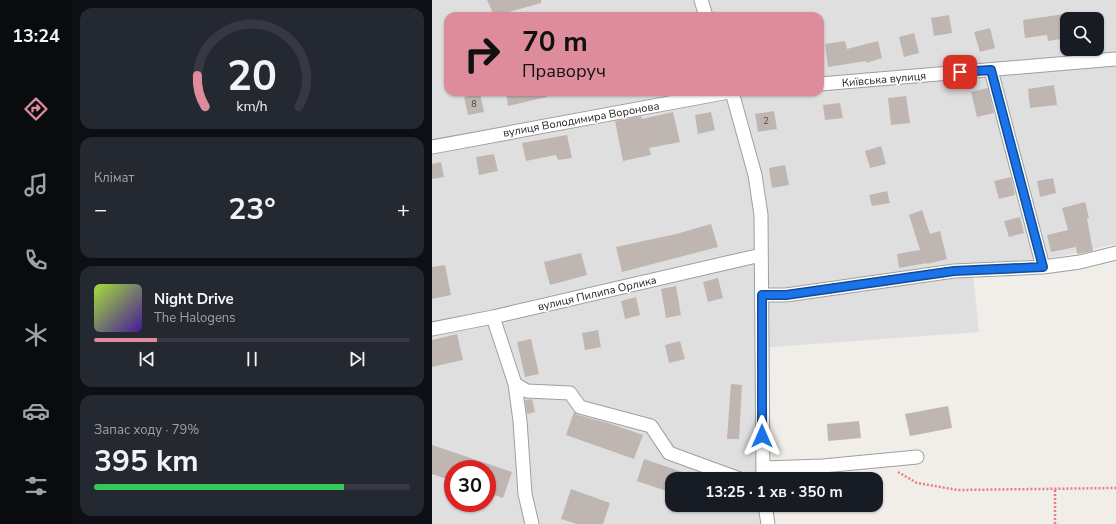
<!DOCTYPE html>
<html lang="uk">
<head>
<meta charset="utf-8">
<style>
	body { margin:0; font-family:"Nunito Sans",sans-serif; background:#242831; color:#f1f3f6; height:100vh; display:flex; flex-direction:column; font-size:15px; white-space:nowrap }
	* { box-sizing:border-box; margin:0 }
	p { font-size:13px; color:#9ea1a6 }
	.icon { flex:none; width:22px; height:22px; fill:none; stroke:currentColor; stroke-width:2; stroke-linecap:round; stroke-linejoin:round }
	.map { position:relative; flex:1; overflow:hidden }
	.panel { display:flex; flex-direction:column; gap:8px; padding:8px; background:#0d0f14; width:360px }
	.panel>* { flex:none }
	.guide { position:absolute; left:12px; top:12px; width:380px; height:84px; border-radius:12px; box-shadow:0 1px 3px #0004; background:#de8c9b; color:#111; overflow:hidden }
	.fabs { position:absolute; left:628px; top:12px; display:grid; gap:8px }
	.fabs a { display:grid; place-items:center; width:44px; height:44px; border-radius:8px; background:#171b24; box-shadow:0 1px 3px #0004; font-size:20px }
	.speed { position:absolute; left:12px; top:460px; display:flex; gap:8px; font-size:20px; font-weight:700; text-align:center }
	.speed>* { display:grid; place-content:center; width:52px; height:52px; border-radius:50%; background:#171b24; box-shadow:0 1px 3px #0004; line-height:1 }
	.speed .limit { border:6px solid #d22; background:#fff; color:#111 }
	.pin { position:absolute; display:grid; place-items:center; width:34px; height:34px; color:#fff; margin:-17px; border-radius:8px; box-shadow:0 2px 6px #0006 }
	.me { position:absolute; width:44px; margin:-22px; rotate:0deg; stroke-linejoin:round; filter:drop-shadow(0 0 3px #0008) }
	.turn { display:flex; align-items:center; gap:14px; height:84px; padding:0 12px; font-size:18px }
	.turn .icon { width:52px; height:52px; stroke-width:2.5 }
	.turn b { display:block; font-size:28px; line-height:34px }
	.big { font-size:30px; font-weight:700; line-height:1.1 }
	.panel .card { flex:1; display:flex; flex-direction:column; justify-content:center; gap:6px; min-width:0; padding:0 14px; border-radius:12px; background:#242831 }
	.panel .dial { align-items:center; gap:0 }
	.dial svg { height:104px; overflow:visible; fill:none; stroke:#363941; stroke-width:7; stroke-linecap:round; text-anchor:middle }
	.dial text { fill:#f1f3f6; stroke:none }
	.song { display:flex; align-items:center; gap:12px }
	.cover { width:48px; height:48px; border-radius:6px; background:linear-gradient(135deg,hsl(80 70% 55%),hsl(260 70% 35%)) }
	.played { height:4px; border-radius:2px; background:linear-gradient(90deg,#de8c9b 20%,#363941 20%) }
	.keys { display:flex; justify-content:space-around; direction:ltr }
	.heat { display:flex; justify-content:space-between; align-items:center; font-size:22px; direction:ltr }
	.charge { height:6px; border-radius:3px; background:linear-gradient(90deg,#34c759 79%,#363941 0) }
	.trip { position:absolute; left:233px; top:472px; width:218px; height:40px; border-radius:12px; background:#171b24; box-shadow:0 1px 3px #0004; font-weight:700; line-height:40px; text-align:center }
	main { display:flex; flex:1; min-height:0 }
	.tabs { display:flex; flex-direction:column; width:72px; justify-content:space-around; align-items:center; background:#090b0e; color:#9ea1a6 }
	.tabs .icon { width:28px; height:28px }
	.tabs .current { color:#de8c9b }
	.tabs b { font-size:18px; color:#f1f3f6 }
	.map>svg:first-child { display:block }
	.residential { fill:#e0dfdf; fill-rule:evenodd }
	.building { fill:#bfb6b2 }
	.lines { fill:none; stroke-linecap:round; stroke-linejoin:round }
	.street-casing { stroke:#9f9f9f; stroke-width:15 }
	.path { stroke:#f17a81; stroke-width:2.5; stroke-dasharray:2 2; stroke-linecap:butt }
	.street { stroke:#fff; stroke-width:13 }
	.route-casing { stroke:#114b97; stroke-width:10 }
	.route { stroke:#1a73e8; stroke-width:7 }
	.labels { text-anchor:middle; stroke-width:3; stroke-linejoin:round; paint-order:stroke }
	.number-label { font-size:9px; fill:#494746 }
	.street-label { font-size:11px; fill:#222; stroke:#fff }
</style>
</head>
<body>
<main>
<nav class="tabs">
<b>13:24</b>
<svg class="icon current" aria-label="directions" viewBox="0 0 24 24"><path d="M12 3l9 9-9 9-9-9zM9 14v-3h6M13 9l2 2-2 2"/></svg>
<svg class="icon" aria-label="music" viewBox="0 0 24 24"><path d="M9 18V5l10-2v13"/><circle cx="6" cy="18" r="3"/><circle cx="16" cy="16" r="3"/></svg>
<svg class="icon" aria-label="phone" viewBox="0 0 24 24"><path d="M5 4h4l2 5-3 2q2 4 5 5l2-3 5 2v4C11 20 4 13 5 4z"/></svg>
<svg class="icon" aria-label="climate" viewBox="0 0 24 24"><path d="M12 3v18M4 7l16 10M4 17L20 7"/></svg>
<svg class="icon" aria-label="car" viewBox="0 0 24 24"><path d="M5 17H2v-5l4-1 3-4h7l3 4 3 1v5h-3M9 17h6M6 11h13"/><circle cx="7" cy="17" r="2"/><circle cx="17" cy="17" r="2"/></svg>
<svg class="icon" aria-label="filters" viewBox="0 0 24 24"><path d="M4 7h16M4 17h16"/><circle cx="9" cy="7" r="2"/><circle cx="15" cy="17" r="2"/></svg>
</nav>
<section class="panel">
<div class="card dial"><svg viewBox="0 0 100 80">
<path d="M14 69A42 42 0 1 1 86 69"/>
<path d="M14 69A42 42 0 0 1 8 45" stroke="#de8c9b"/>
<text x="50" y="56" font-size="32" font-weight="700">20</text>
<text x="50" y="72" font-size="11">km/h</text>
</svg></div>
<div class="card"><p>Клімат</p>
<div class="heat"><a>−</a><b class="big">23°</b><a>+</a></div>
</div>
<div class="card">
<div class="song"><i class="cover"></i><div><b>Night Drive</b><p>The Halogens</p></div></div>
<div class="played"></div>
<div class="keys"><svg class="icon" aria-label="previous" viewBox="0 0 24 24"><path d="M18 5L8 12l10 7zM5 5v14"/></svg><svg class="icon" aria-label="pause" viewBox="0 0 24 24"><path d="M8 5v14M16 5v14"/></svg><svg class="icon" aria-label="next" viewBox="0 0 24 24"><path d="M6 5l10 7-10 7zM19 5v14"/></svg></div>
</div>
<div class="card"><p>Запас ходу · 79%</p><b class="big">395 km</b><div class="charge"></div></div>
</section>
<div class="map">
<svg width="684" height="524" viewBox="0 0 684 524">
	<rect width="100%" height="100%" fill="#f1ede9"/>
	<path class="residential" d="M0,0H684V244L625,257L540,265L547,332L326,348L335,479H240V505H338L339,524H0ZM16,16H388V92H16ZM635,19H665V49H635ZM21,469H55V503H21Z"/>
	<path class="building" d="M55,0H109V3L62,16Z
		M633,14L635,38L616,41L615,35L593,38L591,20Z
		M517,15L520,33L502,36L499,18Z
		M558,28L563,48L548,52L542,32Z
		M482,33L487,53L472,57L467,37Z
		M413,41L415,49L446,41L450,58L434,63V61L396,67L393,44Z
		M622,85L625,105L598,108L596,89Z
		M556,88L562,113L545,117L539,92Z
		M74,92H115V97L76,106Z
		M48,93L52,112L36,115L32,97Z
		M474,96L478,123L459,125L456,98Z
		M408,103L411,118L393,120L391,105Z
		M342,111L345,129L326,132L323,114Z
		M241,112L248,142L217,148L219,155L191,161L183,121L209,116L210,119Z
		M279,112L283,130L266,134L263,115Z
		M135,135L140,158L126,160L124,155L94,161L90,143Z
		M449,146L454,164L438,168L433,151Z
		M62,154L66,171L47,175L44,157Z
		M9,162L12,177L0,179V164Z
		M353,165L357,185L340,188L337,168Z
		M579,177L583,195L567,199L562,181Z
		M621,178L624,193L608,197L605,181Z
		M455,191L458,203L440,206L437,195Z
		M653,202L657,218H655L661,251L645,254L644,247L619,252L615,235L636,230L630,208Z
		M490,210L498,234L508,231L515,259L495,264V263L467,268L465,254L488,250L477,215Z
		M588,217L592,233L577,237L572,221Z
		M279,224L286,247L190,272L184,247L244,234Z
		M149,253L155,275L118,285L112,262Z
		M13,265L19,295L0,299V267Z
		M286,278L291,298L276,302L271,282Z
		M244,286L249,315L234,318L229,289Z
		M204,297L208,315L193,319L189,301Z
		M166,330L169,347L153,350L150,333Z
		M25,334L31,360L0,367V340Z
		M99,339L107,374L93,377L85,342Z
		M248,341L253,359L237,363L233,345Z
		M299,384L310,385L307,439H295Z
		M100,399L103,412L95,414L93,400Z
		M516,406L520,428L478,436L473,414Z
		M142,412L146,415L179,424L211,435L202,459L134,435Z
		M427,421L429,438L396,441L395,424Z
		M0,445L80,472L71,498L55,492V469H21V481L0,474Z
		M212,459L265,477V479H240V493L205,481Z
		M139,489L178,503L171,524H145L129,519Z"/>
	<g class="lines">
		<defs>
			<path id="street" d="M269,0L274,16
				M559,70L611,267
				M388,84L684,59
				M300,92L323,175L329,215L331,479
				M0,147L297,92
				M330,295H354L522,271L611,267L648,262L684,253
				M61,317L83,384L95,391L138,393L148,407L219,426L237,453L308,479
				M0,329L61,317L329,255
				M83,384L88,421L93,494L100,524
				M331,468L391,466L485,457
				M333,505L336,524"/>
		</defs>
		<use href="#street" class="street-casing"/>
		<path class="path" d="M466,472L485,483L526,490L684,488
			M623,524V489"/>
		<use href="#street" class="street"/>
	</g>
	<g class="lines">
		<defs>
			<path id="route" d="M330,436V295H354L522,271L611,267L559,70L528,72"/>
		</defs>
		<use href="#route" class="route-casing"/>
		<use href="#route" class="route"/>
	</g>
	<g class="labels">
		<g class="number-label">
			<text x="42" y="107">8</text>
			<text x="334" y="124">2</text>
		</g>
		<g class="street-label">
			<text transform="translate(452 79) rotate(-5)" y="4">Київська вулиця</text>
			<text transform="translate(149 119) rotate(-10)" y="4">вулиця Володимира Воронова</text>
			<text transform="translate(165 293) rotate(-13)" y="4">вулиця Пилипа Орлика</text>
		</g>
	</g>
</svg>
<div class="fabs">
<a><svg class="icon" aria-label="search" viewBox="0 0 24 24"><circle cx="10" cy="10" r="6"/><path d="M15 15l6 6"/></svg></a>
</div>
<div class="speed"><div class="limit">30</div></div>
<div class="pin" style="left:528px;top:72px;background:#d93025"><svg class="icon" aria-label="arrive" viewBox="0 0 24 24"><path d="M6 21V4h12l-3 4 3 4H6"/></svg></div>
<svg class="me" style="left:330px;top:436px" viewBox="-20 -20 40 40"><path d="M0-17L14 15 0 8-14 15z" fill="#1a73e8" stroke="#fff" stroke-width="4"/></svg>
<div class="trip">13:25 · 1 хв · 350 m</div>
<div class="guide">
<div class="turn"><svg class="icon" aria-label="right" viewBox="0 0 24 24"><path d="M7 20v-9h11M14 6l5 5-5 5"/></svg><div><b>70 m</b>Праворуч</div></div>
</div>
</div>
</main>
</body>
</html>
